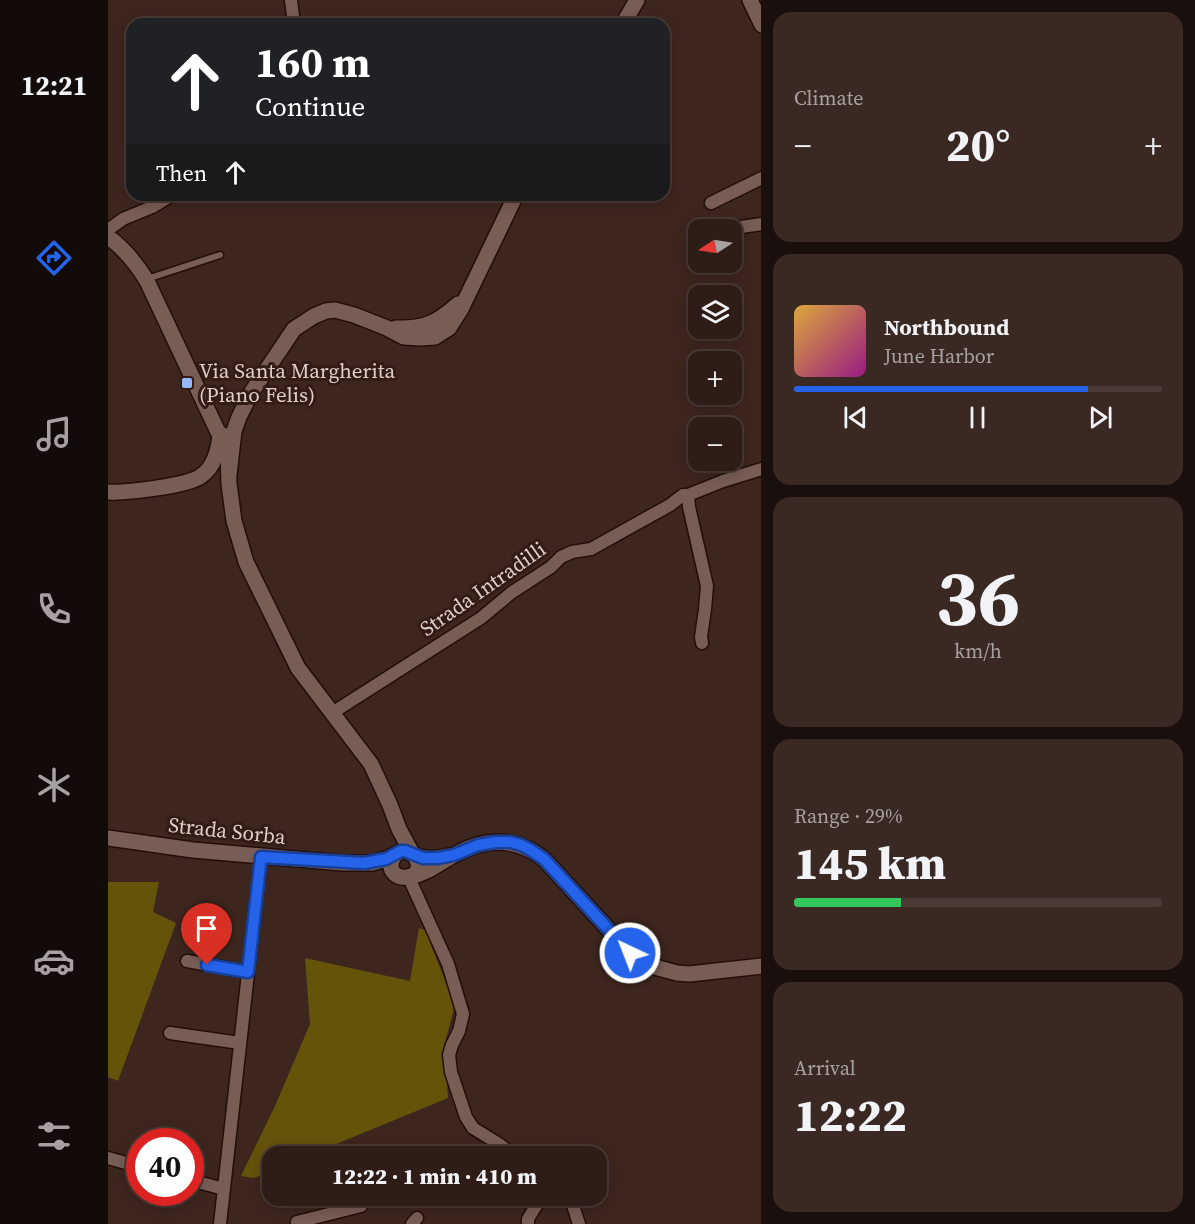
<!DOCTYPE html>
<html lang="en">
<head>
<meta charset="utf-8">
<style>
	body { margin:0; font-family:"Source Serif 4",serif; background:#3a2923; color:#f1f3f6; height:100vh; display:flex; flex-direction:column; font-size:22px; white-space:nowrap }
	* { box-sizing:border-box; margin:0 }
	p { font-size:20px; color:#a7a1a1 }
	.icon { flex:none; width:33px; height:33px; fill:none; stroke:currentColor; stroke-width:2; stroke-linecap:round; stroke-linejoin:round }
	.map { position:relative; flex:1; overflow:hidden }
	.sheet { display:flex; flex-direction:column; gap:12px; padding:12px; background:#190f0c; width:434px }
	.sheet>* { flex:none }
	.banner { position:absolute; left:18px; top:18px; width:544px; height:183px; border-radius:18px; box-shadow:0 3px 15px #0003,0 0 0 2px #493a35; background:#202124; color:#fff; overflow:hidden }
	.needle { width:39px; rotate:258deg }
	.tools { position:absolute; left:580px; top:219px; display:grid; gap:12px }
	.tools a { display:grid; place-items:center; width:54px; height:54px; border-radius:12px; background:#2e1c16; box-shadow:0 3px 15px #0003,0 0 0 2px #493a35; font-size:30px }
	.speed { position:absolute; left:18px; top:1128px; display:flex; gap:12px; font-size:30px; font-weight:700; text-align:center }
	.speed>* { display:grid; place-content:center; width:78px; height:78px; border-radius:50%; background:#2e1c16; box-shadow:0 3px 15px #0003,0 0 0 2px #493a35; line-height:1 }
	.speed .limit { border:9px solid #d22; background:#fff; color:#111 }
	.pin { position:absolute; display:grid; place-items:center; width:51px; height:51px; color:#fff; margin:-62px -26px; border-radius:50% 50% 50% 0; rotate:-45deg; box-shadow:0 0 6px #0007 }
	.pin .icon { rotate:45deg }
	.me { position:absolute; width:66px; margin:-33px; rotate:317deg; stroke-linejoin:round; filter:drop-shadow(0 0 4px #0008) }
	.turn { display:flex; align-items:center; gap:21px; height:126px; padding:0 30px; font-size:27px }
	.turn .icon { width:78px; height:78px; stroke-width:2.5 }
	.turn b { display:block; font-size:42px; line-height:51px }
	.then { display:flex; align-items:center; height:57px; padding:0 30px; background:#0003; gap:12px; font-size:22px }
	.big { font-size:45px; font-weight:800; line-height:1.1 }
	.sheet .widget { flex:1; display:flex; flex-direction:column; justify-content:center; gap:9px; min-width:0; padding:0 21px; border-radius:18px; background:#3a2923 }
	.sheet .dial { align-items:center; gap:0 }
	.dial b { font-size:78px; line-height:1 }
	.song { display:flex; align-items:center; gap:18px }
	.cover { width:72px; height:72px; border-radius:9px; background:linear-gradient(135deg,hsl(40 70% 55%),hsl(310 70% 35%)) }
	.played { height:6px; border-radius:3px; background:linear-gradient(90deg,#2563eb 80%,#493a35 80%) }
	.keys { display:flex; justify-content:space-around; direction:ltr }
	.heat { display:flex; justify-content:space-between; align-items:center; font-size:33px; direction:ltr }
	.charge { height:9px; border-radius:4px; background:linear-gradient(90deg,#34c759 29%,#493a35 0) }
	.trip { position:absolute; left:154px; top:1146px; width:345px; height:60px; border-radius:18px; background:#2e1c16; box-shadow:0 3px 15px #0003,0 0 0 2px #493a35; font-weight:800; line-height:60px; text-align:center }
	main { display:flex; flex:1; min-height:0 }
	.menu { display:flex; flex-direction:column; width:108px; justify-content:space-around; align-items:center; background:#120b09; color:#a7a1a1 }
	.menu .icon { width:42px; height:42px }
	.menu .current { color:#2563eb }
	.menu b { font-size:27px; color:#f1f3f6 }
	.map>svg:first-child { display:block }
	.forest { fill:#65530a }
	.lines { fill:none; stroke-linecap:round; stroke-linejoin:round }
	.lane-casing { stroke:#230e08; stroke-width:9 }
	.street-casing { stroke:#230e08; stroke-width:15 }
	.secondary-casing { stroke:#230e08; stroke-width:18 }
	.lane { stroke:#785d54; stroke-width:6 }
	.street { stroke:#785d54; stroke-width:12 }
	.secondary { stroke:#785d54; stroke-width:15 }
	.route-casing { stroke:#184099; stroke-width:15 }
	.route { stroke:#2563eb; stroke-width:10 }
	.poi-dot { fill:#94b7fd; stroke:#331c15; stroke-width:2 }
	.labels { text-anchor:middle; stroke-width:6; stroke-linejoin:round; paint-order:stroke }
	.poi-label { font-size:21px; fill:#dfcfca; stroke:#331c15; text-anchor:start }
	.street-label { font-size:21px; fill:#dfcfca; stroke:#331c15 }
</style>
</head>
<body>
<main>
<nav class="menu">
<b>12:21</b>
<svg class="icon current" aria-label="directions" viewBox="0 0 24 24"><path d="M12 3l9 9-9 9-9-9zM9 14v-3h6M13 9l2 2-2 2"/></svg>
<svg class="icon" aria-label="music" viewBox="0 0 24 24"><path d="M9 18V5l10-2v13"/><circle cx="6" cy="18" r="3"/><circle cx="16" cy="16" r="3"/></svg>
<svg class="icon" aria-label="phone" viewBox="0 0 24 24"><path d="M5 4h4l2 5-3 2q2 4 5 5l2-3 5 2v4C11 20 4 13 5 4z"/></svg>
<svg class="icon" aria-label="climate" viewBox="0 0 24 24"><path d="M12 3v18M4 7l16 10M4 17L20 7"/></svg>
<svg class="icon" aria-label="car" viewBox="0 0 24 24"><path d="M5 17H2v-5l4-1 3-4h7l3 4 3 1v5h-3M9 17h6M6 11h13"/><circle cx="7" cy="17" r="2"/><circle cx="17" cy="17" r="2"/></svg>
<svg class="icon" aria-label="filters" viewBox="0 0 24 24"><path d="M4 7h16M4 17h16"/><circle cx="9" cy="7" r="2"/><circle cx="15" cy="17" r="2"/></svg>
</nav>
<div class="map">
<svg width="654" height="1224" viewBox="0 0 654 1224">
	<rect width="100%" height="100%" fill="#3d261e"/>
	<path class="forest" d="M0,882H51L45,912L68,923L10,1081L0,1077Z
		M311,928L317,930L347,1005L336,1046L340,1098L199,1156H165V1170L146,1178L133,1176L167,1106L202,1024L197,958L302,981Z"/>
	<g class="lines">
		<defs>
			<path id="lane" d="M39,279L112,255"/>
			<path id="street" d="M183,0L186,24
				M603,203L654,178
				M588,229L633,227L654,224
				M0,230L15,219L44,207L64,195
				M580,495L581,507L599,586L597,609L593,637L594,643
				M224,713L373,618L403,593L443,567L453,557L464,552L483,549L562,505L575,495H580L615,481L654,469
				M301,878L340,964L355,1014L351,1031L344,1045L341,1055L343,1072L358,1117L365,1128L391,1144L404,1154L413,1156
				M79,961L140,972
				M62,1033L132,1043
				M0,1158L32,1167
				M82,1180L116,1189
				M462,1196L471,1224
				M112,1224L153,857
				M189,1224V1222L253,1206
				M304,1224L309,1218
				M420,1224V1219L434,1196"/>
			<path id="secondary" d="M642,0L654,25
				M515,24L529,0
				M0,237C17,249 28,263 39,281L110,432L116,436H122
				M288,328C316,329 329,323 350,304
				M113,435L120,449L121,484L126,521L138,562L190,668L263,764L282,805L291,829L304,853
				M121,475L126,431L131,417L143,393L186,329L206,316L218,311L227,310L246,315L279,328L296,337L312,338L327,337L341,328L353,309L408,195
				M0,492C17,493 80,486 93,476C106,468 111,448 112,434
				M0,838L85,850L234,863H264L278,859L287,855
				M306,855C325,881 276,886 284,860C286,856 289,852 294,851C301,850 306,855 312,857C322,860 331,858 341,856
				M302,877C320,873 332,862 348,854C378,837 409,838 436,859L522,953L532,962L543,966L569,973L581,974L654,966"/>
		</defs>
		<use href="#lane" class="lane-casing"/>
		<use href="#street" class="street-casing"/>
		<use href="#secondary" class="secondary-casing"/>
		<use href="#lane" class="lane"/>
		<use href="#street" class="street"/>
		<use href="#secondary" class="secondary"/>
	</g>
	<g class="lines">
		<defs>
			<path id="route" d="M99,965L140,972L153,857L256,863L278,859L293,851H297L315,858H330L346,855L370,845L388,842H402L413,845L421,849L436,859L522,953"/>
		</defs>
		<use href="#route" class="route-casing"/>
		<use href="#route" class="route"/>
	</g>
	<rect class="poi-dot" x="73" y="377" width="12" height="12" rx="3"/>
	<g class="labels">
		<g class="poi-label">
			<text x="91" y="378">Via Santa Margherita<tspan x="91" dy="24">(Piano Felis)</tspan></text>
		</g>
		<g class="street-label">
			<text transform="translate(375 589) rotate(-35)" y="7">Strada Intradilli</text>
			<text transform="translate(119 831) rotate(6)" y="7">Strada Sorba</text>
		</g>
	</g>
</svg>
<div class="tools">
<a><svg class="needle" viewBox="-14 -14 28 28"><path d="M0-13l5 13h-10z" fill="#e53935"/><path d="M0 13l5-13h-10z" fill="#a7a1a1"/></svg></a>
<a><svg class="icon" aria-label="layers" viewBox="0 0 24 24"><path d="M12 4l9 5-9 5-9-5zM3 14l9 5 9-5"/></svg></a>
<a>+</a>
<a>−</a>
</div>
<div class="speed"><div class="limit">40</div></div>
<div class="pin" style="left:99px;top:965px;background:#d93025"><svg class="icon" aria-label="arrive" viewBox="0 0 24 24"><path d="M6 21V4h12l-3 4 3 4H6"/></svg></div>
<svg class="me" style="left:522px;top:953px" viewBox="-20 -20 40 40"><circle r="17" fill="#2563eb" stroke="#fff" stroke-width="3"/><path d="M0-11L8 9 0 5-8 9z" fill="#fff"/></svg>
<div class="trip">12:22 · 1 min · 410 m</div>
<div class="banner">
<div class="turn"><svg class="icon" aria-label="ahead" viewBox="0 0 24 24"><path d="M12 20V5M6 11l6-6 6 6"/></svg><div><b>160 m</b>Continue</div></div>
<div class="then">Then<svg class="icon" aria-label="ahead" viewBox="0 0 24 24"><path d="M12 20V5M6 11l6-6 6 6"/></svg></div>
</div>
</div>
<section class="sheet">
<div class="widget"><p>Climate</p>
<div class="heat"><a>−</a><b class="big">20°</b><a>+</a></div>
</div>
<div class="widget">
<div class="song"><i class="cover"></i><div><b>Northbound</b><p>June Harbor</p></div></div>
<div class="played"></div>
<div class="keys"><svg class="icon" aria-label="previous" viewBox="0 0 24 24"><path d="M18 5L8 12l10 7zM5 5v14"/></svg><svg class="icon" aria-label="pause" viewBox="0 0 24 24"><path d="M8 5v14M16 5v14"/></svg><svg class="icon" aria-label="next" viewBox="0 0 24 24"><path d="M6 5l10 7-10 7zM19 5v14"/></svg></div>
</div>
<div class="widget dial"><b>36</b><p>km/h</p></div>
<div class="widget"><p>Range · 29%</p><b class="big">145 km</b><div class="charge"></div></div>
<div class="widget"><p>Arrival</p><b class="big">12:22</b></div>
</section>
</main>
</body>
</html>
